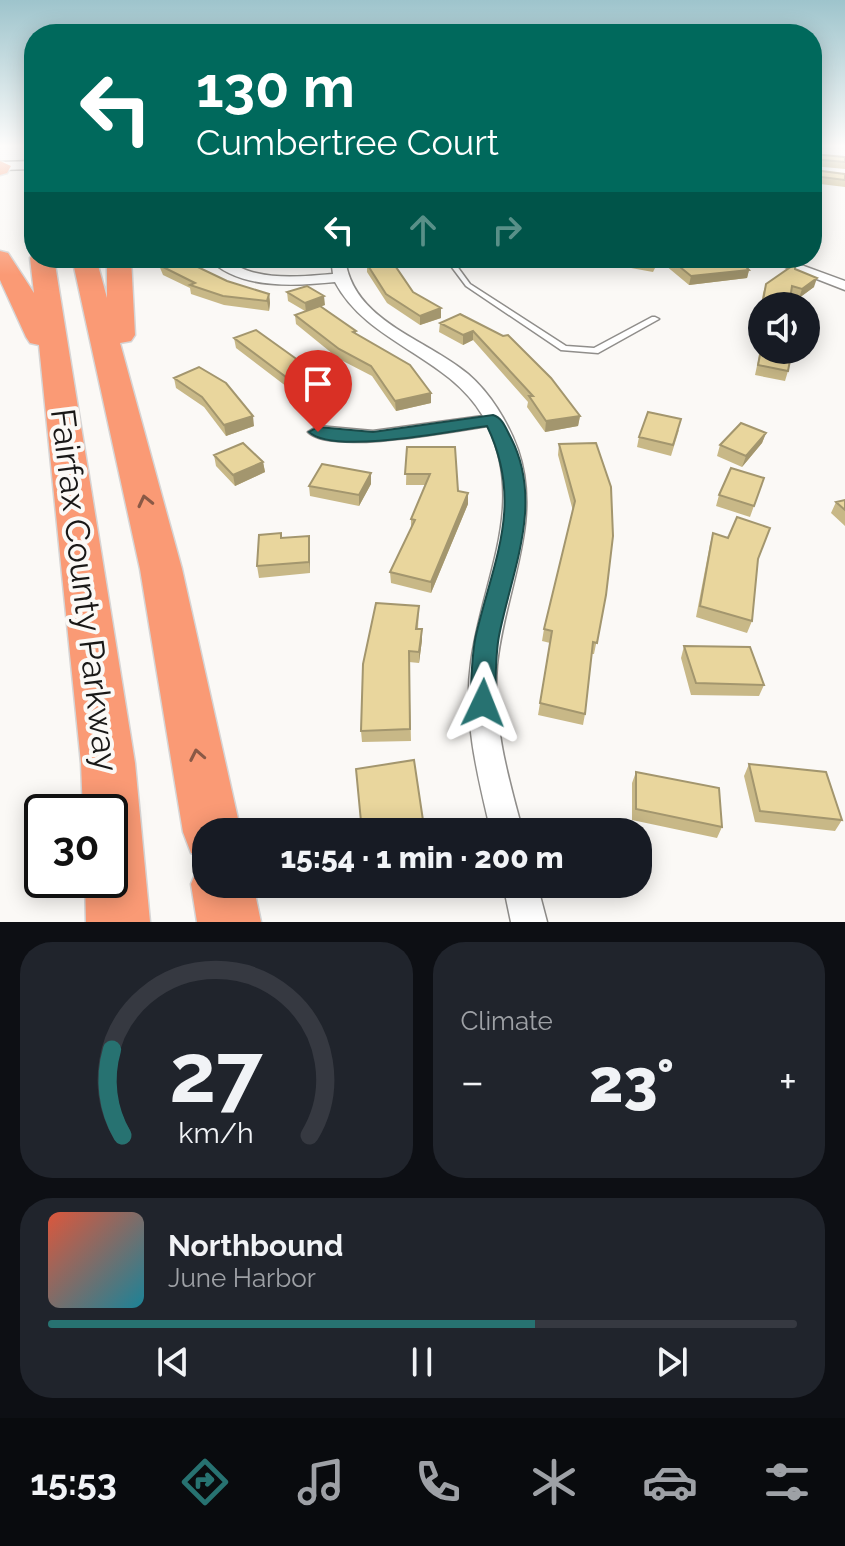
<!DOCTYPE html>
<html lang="en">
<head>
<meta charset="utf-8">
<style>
	body { margin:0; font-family:Raleway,sans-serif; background:#20242c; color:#f1f3f6; height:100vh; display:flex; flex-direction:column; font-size:30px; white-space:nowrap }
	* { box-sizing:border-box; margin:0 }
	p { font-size:26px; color:#9ea1a6 }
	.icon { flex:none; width:44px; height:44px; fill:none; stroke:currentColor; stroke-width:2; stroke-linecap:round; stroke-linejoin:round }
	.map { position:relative; height:922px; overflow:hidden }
	.side { display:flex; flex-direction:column; gap:20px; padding:20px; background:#0d0f14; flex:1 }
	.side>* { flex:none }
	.top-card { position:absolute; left:24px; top:24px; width:798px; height:244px; border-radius:32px; box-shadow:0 4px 20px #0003; background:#00695c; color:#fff; overflow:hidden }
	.fabs { position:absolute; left:748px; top:292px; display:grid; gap:16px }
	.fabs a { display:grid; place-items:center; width:72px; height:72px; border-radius:50%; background:#171b24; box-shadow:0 4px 20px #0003; font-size:40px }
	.speed { position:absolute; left:24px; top:794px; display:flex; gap:16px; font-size:40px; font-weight:700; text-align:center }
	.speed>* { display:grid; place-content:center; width:104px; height:104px; border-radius:50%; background:#171b24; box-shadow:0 4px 20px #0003; line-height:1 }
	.speed .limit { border:4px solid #111; border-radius:12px; background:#fff; color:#111 }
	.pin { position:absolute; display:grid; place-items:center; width:68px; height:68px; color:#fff; margin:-82px -34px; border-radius:50% 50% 50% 0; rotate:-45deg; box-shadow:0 0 8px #0007 }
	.pin .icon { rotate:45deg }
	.me { position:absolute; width:88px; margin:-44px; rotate:2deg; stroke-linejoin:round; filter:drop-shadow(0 0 6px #0008) }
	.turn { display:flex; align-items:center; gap:28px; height:168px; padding:0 40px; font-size:36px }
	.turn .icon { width:104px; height:104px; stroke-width:2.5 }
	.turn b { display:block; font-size:56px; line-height:68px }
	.lanes { display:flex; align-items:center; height:76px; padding:0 40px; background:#0003; justify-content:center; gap:40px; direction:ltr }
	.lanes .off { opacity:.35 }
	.big { font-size:60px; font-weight:800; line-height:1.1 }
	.side .widget { flex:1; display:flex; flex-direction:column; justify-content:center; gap:12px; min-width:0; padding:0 28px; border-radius:32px; background:#20242c }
	.side .dial { align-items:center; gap:0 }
	.dial svg { height:208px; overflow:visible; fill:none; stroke:#363941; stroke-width:7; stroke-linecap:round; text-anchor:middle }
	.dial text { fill:#f1f3f6; stroke:none }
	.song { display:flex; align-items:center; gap:24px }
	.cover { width:96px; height:96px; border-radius:12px; background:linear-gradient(135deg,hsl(10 70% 55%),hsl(190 70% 35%)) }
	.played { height:8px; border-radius:4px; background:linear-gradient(90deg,#277271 65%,#363941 65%) }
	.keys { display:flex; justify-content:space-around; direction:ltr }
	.heat { display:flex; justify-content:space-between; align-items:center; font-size:44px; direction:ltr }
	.side .tiles { flex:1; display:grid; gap:20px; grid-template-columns:1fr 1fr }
	.widget:last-child { grid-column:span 2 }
	.trip { position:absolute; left:192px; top:818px; width:460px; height:80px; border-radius:32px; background:#171b24; box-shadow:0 4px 20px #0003; font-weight:800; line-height:80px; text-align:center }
	.tabs { display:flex; height:128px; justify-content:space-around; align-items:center; background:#090b0e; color:#9ea1a6 }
	.tabs .icon { width:56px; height:56px }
	.tabs .active { color:#277271 }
	.tabs b { font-size:36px; color:#f1f3f6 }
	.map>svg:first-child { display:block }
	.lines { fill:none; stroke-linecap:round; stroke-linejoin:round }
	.lane-casing { stroke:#908e8b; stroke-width:3 }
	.street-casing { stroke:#908e8b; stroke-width:3 }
	.secondary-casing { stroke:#908e8b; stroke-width:3 }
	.highway-casing { stroke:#d6d5d5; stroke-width:3 }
	.lane { fill:#fff; fill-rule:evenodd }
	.street { fill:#fff; fill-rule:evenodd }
	.secondary { fill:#fff; fill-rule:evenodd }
	.highway { fill:#fa9a75; fill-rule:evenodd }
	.wall { fill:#c8b887 }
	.shaded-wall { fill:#a3966e }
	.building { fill:#e9d69d; stroke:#a3966e; stroke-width:2 }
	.oneway { stroke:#8a5946 }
	.route { fill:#277271; stroke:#194a49; stroke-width:2 }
	.labels { text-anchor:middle; stroke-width:8; stroke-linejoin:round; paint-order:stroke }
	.near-street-label { font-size:34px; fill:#191817; stroke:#fbf9f6 }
</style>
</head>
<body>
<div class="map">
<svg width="845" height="922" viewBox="0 0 845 922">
	<rect width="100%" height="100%" fill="#fbf9f6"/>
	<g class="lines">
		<defs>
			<path id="lane" d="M445,258H451L470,284L566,346L594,348L652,317H655L659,319L598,353L561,350L466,286Z"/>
			<path id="street" d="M208,258C227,258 238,269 256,273C281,279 307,276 333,274L331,258H345C352,321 425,338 468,374C490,393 508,422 518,450C543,523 504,592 497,665C492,721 508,778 523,832H491C478,777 463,720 471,663C481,582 527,507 488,426C455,431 330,455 308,432L318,426L373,431L483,416C447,355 368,344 335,282C294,286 239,290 208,258Z
				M763,258H782L845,281V290Z
				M503,884H537L547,922H511Z"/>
			<path id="secondary" d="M34,161V169L0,170V162Z"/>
			<path id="highway" d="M0,161L11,166L7,173L0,175Z
				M0,251L8,253L34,293L30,258L34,253V258H54L135,763L150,922H86L85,880H110V812H83L81,763L39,345L30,343L26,337L0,280Z
				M72,258H96L107,298V258H131L135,335L131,341L120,343L182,569L241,832H206V859L191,853L183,832L140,569Z
				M206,860V884H253L261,922H197L191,884L200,862Z"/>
		</defs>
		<use href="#lane" class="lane-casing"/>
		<use href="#street" class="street-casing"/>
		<use href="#secondary" class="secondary-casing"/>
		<use href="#highway" class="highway-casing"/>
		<use href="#lane" class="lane"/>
		<use href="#street" class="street"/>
		<use href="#secondary" class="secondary"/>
		<use href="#highway" class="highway"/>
	</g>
	<path class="wall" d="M812,154L845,157V169L813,166L814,170L845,174V187L812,183Z
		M156,258H182L183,260L227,281L269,294L270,303L269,311L224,305L191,294L190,288L163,275Z
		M247,258H255L254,266Z
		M277,258H311V264L278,265Z
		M360,258H394L396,267L413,292L441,308V318L420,325L387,303L367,272V264L372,262L361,263Z
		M633,258H738L749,270L747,278L689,285L659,260L653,272L631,268Z
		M795,269L814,287L799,298L791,296L762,306V350L776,352L788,371L785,381L755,375L761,347L755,346L763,293L766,284Z
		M287,292L325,305L321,306L356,331V334L431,393V403L396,411L372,376L339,359L296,324L295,315L305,311L288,301Z
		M460,314L580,416L578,426L545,432L527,407L528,402L473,340L463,345L439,332L440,323Z
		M234,338L316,373L317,383L295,393L236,348Z
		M174,378L254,426L226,436L204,407L176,388Z
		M679,430L671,456L637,447L639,437Z
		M766,433L762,443L742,467L717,456L720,445Z
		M559,444L606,595L594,654H591L585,714L583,725L538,715L550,643L542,641L544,629L573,511L558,455Z
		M407,447L458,491L468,504L431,593L391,583L390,572L411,528V519L426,485H406Z
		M214,455L263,462L265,472L235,486L216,466Z
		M764,478L750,517L716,506L719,495Z
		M371,484L359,506L310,496L309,486Z
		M845,500V526L831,513L836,502Z
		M713,533L728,538L758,559L752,621L747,633L696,617L710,544Z
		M309,536L310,573L259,578L257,566L282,538Z
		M419,606L418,629L422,640L419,663L409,662L411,741L362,742L361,731Z
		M684,646L764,685L759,696L691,695L681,658Z
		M749,764L842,820L835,831L755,822L744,776Z
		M636,772L722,827L717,838L632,820V783Z
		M424,827V832H362Z"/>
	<path class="shaded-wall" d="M749,270L747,278L689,285L691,276Z
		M817,278L814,287L799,298L802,289Z
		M269,294L270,303L269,311L267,301Z
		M324,296L325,305L306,312L305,303Z
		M441,308V318L420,325V316Z
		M473,331V340L463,345V335Z
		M316,373L317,383L295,393L294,383Z
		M431,393V403L396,411L395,401Z
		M253,416L254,426L226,436L224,425Z
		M580,416L578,426L545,432L546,421Z
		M766,433L762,443L742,467L746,456Z
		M263,462L265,472L235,486L233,475Z
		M371,473V484L359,506V495Z
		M468,493V504L431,593V582Z
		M309,536L310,547V573L309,562Z
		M422,629V640L419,663V652Z"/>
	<path class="building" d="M812,154L845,157V162L812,159Z
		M812,160L814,170L845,174V180L814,176L812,182Z
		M158,258H182L183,260L227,281L269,294L267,301L223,296L190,285L195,283L161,266Z
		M384,258H394L396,267L413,292L441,308L420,316L386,294L367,264Z
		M633,258H658L655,263L633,259Z
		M669,258H738L749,270L691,276Z
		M795,264V269L817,278L802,289L792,286L789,306H762L766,284Z
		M307,286L324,296L305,303L287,292Z
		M320,306L356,331L353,332L410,365L431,393L395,401L371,366L339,349L295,315Z
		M762,310V337L758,336Z
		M460,314L503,336L508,335L551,378L580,416L546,421L529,396H533L473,331L463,335L440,323Z
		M256,330L316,373L294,383L234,338Z
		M762,344V350H776V352L791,355L788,371L758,365Z
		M199,367L226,383L253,416L224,425L202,397L174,378Z
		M648,412L681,419L673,445L639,437Z
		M741,423L766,433L746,456L720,445Z
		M243,443L263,462L233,475L214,455Z
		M596,443L611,487L613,536L606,595L597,643L593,642L585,714L540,703L552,631L544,629L575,501L559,444Z
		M407,447H455L458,491L468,493L431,582L390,572L415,520L411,519L430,474H405Z
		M322,464L371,473L359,495L309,486Z
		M731,468L764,478L754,506L719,495Z
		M845,500V510L836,502Z
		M737,517L770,528L758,559L752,621L700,606L713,533L728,538Z
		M281,533V538L309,536V562L257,566L259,535Z
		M376,603L419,606L416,629H422L419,652L409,651L410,729L361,731L363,664Z
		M684,646L750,647L764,685L696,683Z
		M414,760L424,827L391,832H362L356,769Z
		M749,764L826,772L842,820L760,811Z
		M636,772L719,788L722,827L636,809Z"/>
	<defs><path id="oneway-chevron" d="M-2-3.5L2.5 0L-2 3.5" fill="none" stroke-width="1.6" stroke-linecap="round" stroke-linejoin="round" transform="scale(2)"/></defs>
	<g class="oneway">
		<use href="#oneway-chevron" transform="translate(145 501) rotate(-103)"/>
		<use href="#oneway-chevron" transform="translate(197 755) rotate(-101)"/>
	</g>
	<linearGradient id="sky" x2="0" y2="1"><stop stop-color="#9ec4cc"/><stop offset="0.53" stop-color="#fdfcfb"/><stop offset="1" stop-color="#fdfcfb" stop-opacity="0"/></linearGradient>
	<rect width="845" height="275" fill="url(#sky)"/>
	<path class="route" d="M493,415C503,418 506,429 511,438C544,503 512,570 499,636C495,657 496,681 495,703L492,711L483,714L474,711L470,703C472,681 471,657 476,635C494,559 524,503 487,426C453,431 333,455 309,432L318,427L373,432Z"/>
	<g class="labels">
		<g class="near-street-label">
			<text transform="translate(85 590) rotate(83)" y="12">Fairfax County Parkway</text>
		</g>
	</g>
</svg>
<div class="fabs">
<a><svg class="icon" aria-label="sound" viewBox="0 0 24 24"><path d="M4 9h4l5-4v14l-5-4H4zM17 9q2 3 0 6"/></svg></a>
</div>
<div class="speed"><div class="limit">30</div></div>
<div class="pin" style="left:318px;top:432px;background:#d93025"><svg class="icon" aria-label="arrive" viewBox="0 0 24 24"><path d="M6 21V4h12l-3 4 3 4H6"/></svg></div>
<svg class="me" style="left:483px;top:703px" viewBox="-20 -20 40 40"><path d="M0-17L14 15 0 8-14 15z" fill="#277271" stroke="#fff" stroke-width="4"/></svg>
<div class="trip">15:54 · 1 min · 200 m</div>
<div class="top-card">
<div class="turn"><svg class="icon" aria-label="left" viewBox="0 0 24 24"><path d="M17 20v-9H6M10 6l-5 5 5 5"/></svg><div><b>130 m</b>Cumbertree Court</div></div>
<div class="lanes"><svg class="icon" aria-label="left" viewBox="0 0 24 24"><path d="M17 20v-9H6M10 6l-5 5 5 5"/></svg><svg class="icon off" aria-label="ahead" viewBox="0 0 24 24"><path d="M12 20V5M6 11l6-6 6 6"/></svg><svg class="icon off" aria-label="right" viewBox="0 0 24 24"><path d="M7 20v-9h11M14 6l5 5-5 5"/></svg></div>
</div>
</div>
<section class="side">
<div class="tiles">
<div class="widget dial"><svg viewBox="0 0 100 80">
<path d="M14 69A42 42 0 1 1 86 69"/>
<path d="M14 69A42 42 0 0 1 10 36" stroke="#277271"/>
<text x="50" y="56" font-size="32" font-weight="700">27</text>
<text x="50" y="72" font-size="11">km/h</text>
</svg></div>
<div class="widget"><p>Climate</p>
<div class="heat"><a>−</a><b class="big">23°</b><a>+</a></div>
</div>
<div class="widget">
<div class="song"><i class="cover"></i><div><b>Northbound</b><p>June Harbor</p></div></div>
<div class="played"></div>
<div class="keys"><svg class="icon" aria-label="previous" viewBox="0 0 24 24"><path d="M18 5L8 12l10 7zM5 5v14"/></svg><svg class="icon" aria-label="pause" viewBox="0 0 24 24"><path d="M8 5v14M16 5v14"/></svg><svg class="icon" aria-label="next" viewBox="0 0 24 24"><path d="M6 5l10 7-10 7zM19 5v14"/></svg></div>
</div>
</div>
</section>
<nav class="tabs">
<b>15:53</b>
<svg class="icon active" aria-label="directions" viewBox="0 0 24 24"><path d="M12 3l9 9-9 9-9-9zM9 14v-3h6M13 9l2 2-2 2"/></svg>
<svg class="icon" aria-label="music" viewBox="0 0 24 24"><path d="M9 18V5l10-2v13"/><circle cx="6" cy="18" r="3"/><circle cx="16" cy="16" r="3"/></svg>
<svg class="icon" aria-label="phone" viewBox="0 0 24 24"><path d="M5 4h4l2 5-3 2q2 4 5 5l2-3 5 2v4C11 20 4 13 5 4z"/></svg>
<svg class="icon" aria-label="climate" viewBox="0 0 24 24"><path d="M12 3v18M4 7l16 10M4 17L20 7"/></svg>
<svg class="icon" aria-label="car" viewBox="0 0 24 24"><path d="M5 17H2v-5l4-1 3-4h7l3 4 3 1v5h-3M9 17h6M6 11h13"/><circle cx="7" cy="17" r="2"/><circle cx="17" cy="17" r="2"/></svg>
<svg class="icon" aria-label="filters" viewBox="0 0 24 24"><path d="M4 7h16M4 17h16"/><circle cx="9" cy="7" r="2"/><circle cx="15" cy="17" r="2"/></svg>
</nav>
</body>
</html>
